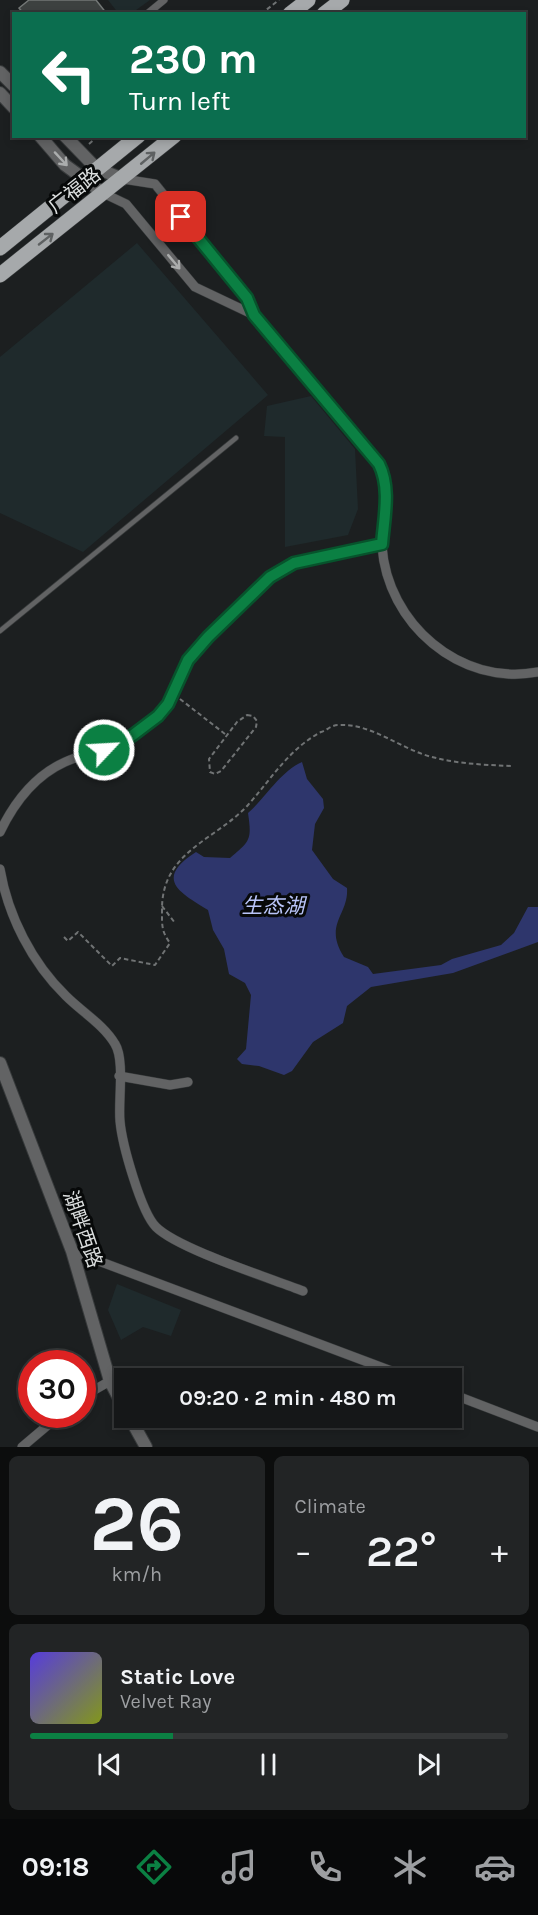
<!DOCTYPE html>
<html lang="en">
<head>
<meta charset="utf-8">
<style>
	body { margin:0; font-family:Karla,"Noto Sans SC",sans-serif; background:#222425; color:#f1f3f6; height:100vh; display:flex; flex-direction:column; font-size:22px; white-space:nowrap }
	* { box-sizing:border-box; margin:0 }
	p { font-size:20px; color:#9d9fa2 }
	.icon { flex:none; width:33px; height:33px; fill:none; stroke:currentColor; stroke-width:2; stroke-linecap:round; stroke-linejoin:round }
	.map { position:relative; height:1447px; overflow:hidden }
	.sheet { display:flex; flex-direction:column; gap:9px; padding:9px; background:#0c0d0d; flex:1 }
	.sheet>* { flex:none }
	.top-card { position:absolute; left:12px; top:12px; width:514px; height:126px; border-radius:0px; box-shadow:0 3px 9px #0003,0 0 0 2px #343637; background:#0b6e4f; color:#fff; overflow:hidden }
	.speed { position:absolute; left:18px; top:1350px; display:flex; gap:12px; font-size:30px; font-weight:700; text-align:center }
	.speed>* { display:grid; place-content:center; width:78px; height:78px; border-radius:50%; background:#151718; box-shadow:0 3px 9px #0003,0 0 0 2px #343637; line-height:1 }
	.speed .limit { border:9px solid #d22; background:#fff; color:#111 }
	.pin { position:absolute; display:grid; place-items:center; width:51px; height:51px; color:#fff; margin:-26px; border-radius:12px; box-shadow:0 3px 9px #0006 }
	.me { position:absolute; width:66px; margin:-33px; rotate:65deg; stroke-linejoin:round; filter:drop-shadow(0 0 4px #0008) }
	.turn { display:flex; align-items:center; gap:21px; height:126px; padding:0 18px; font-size:27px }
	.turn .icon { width:78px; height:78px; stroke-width:2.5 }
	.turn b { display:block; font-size:42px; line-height:51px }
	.big { font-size:45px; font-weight:600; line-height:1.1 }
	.sheet .card { flex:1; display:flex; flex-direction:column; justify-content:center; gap:9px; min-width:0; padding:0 21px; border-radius:9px; background:#222425 }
	.sheet .dial { align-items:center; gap:0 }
	.dial b { font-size:78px; line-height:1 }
	.song { display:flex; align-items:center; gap:18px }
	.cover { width:72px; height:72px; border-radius:9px; background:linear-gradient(135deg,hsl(250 70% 55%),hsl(70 70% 35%)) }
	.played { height:6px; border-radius:3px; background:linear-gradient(90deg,#0b8043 30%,#343637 30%) }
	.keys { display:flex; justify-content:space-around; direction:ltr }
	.heat { display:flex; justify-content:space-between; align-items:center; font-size:33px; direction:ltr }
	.sheet .tiles { flex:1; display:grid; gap:9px; grid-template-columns:1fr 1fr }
	.card:last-child { grid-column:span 2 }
	.trip { position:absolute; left:114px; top:1368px; width:348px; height:60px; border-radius:0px; background:#151718; box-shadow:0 3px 9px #0003,0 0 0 2px #343637; font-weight:600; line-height:60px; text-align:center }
	.menu { display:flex; height:96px; justify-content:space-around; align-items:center; background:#08090a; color:#9d9fa2 }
	.menu .icon { width:42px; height:42px }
	.menu .active { color:#0b8043 }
	.menu b { font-size:27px; color:#f1f3f6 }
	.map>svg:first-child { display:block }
	.built { fill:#1f2a2c }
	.water { fill:#2e366c }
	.building { fill:#3d4140; stroke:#737776; stroke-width:1.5 }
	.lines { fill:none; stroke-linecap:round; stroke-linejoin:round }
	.service-casing { stroke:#373a3b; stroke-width:6 }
	.pedestrian-casing { stroke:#373a3b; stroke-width:8 }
	.minor-casing { stroke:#373a3b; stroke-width:10 }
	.tertiary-casing { stroke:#373a3b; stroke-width:14 }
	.primary-casing { stroke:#373a3b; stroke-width:16 }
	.path { stroke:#707374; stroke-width:2; stroke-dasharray:4.5 3; stroke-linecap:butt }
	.service { stroke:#626364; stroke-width:4.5 }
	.pedestrian { stroke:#626364; stroke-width:7 }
	.minor { stroke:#626364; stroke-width:9 }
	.tertiary { stroke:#626364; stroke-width:12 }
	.primary { stroke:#a6a9ab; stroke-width:15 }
	.oneway { stroke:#5e6162 }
	.oneway2 { stroke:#abadad }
	.route-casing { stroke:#07532c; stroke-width:15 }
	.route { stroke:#0b8043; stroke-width:10 }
	.labels { text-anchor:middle; stroke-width:6; stroke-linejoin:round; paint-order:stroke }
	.street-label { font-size:20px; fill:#dbdede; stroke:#070909 }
	.water-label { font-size:21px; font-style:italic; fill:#b9c5f9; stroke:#070909 }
</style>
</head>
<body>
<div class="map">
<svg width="538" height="1447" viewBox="0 0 538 1447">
	<rect width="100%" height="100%" fill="#1c1f20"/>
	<path class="built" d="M108,0H150L132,13L119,14Z
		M137,243L268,395L83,552L0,513V357Z
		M311,396L355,449L358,509L348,535L285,547V437L264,436L267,406Z
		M117,1284L181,1310L171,1336L143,1327L121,1340L108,1310Z"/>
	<path class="water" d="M302,762L307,779L323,799L324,808L315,824L312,850L333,879L347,888C349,915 323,924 344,957L368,967L373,974L441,965L452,959L501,945L514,933L528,907H538V942L453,973L371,987L347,1006L343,1023L313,1042L292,1071L284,1075L259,1066L242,1064L237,1059L246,1049L251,995L245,983L229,974L224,949L213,930L208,910C179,892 154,879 196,852L204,857L230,858C250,841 252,840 248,813C267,796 280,772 302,762Z"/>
	<path class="building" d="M29,0H96L107,14H24L19,8Z"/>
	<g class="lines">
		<defs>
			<path id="service" d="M0,631L236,438"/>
			<path id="pedestrian" d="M147,14L164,0"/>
			<path id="minor" d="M123,179L155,184L247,298L254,315L379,464C392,491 380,518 382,546C387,623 460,687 538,672
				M103,193L126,204L195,287L254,315
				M0,832C14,803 34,776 65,762C92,750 119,747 145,728C172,708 177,674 197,649L270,577L294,563L382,544
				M0,869C8,916 32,963 66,996C82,1012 104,1025 115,1044C125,1060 118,1101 120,1121C122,1144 141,1212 156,1227C178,1249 270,1278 303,1291
				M119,1076L170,1085L188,1082
				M72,1251L410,1378
				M452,1394L538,1427
				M82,1397L110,1381
				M22,1447L61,1414"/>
			<path id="tertiary" d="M0,72L14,86
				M0,93L14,108
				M40,136L65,165L103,193
				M65,136L96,168L123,179
				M0,1063L72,1251L110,1381L124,1408
				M130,1418L146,1447"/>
			<path id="primary" d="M290,14L308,0
				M324,14L342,0
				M0,248L138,136
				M0,275L174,136"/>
		</defs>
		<use href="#service" class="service-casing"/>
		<use href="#pedestrian" class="pedestrian-casing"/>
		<use href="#minor" class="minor-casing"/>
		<use href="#tertiary" class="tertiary-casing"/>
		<use href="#primary" class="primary-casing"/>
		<path class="path" d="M261,14L279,0
			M89,144L98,136
			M180,699L225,734
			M247,715L253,716L257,721L256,727L221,771L215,774L210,772L209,759L237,722Z
			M162,906L175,923
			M64,937L68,941L78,932L112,966L120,958L155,965L170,943C161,931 162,924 162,909C162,851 216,840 248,805C272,778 289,749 321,732C327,730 332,725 338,725C372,723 400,749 432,757C458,764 486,765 513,766"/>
		<use href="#service" class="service"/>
		<use href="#pedestrian" class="pedestrian"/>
		<use href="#minor" class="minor"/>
		<use href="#tertiary" class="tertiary"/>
		<use href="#primary" class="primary"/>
	</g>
	<defs><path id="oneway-shaft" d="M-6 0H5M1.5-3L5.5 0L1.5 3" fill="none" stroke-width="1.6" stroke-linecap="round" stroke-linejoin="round" transform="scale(1.5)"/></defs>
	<g class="oneway">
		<use href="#oneway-shaft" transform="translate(148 158) rotate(-40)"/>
		<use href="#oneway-shaft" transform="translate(46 239) rotate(-38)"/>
	</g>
	<g class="oneway2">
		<use href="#oneway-shaft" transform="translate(61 159) rotate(47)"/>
		<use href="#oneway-shaft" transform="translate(174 262) rotate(50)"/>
	</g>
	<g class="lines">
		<defs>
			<path id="route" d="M104,750L121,744L158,716L168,704L188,660L208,637L270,577L294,563L382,544C384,518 391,488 379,464L254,315L247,298L181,217"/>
		</defs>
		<use href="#route" class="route-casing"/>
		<use href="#route" class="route"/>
	</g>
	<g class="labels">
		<g class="street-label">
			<text transform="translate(74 190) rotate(-38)" y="7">广福路</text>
			<text transform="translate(83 1229) rotate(71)" y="7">湖畔西路</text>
		</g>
		<g class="water-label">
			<text x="273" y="913">生态湖</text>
		</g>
	</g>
</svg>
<div class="speed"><div class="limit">30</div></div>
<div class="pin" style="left:181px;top:217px;background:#d93025"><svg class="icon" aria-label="arrive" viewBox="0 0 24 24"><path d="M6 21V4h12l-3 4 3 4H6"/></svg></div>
<svg class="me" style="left:104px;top:750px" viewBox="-20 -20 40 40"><circle r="17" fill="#0b8043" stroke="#fff" stroke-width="3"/><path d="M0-11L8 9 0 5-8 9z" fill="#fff"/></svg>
<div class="trip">09:20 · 2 min · 480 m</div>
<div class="top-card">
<div class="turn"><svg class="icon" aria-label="left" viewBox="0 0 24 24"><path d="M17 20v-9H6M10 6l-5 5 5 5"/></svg><div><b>230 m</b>Turn left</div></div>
</div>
</div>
<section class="sheet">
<div class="tiles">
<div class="card dial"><b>26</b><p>km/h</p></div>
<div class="card"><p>Climate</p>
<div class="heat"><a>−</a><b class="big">22°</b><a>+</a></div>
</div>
<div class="card">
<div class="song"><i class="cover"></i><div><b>Static Love</b><p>Velvet Ray</p></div></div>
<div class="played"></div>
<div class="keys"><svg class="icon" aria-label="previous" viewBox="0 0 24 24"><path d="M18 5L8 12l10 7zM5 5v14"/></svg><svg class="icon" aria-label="pause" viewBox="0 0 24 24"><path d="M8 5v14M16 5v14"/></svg><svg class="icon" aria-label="next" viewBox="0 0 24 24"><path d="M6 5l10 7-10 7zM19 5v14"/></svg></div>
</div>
</div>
</section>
<nav class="menu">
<b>09:18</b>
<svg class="icon active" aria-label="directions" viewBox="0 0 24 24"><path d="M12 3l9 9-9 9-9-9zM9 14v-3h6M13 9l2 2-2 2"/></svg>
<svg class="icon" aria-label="music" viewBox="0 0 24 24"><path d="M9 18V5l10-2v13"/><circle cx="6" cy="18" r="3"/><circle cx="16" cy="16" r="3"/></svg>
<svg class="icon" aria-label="phone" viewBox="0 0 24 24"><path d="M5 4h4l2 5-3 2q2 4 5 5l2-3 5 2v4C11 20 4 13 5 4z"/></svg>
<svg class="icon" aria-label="climate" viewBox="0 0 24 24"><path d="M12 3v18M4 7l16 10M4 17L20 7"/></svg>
<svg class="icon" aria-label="car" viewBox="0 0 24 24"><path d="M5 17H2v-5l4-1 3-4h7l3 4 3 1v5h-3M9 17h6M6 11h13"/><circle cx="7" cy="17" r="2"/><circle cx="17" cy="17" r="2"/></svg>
</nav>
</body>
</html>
